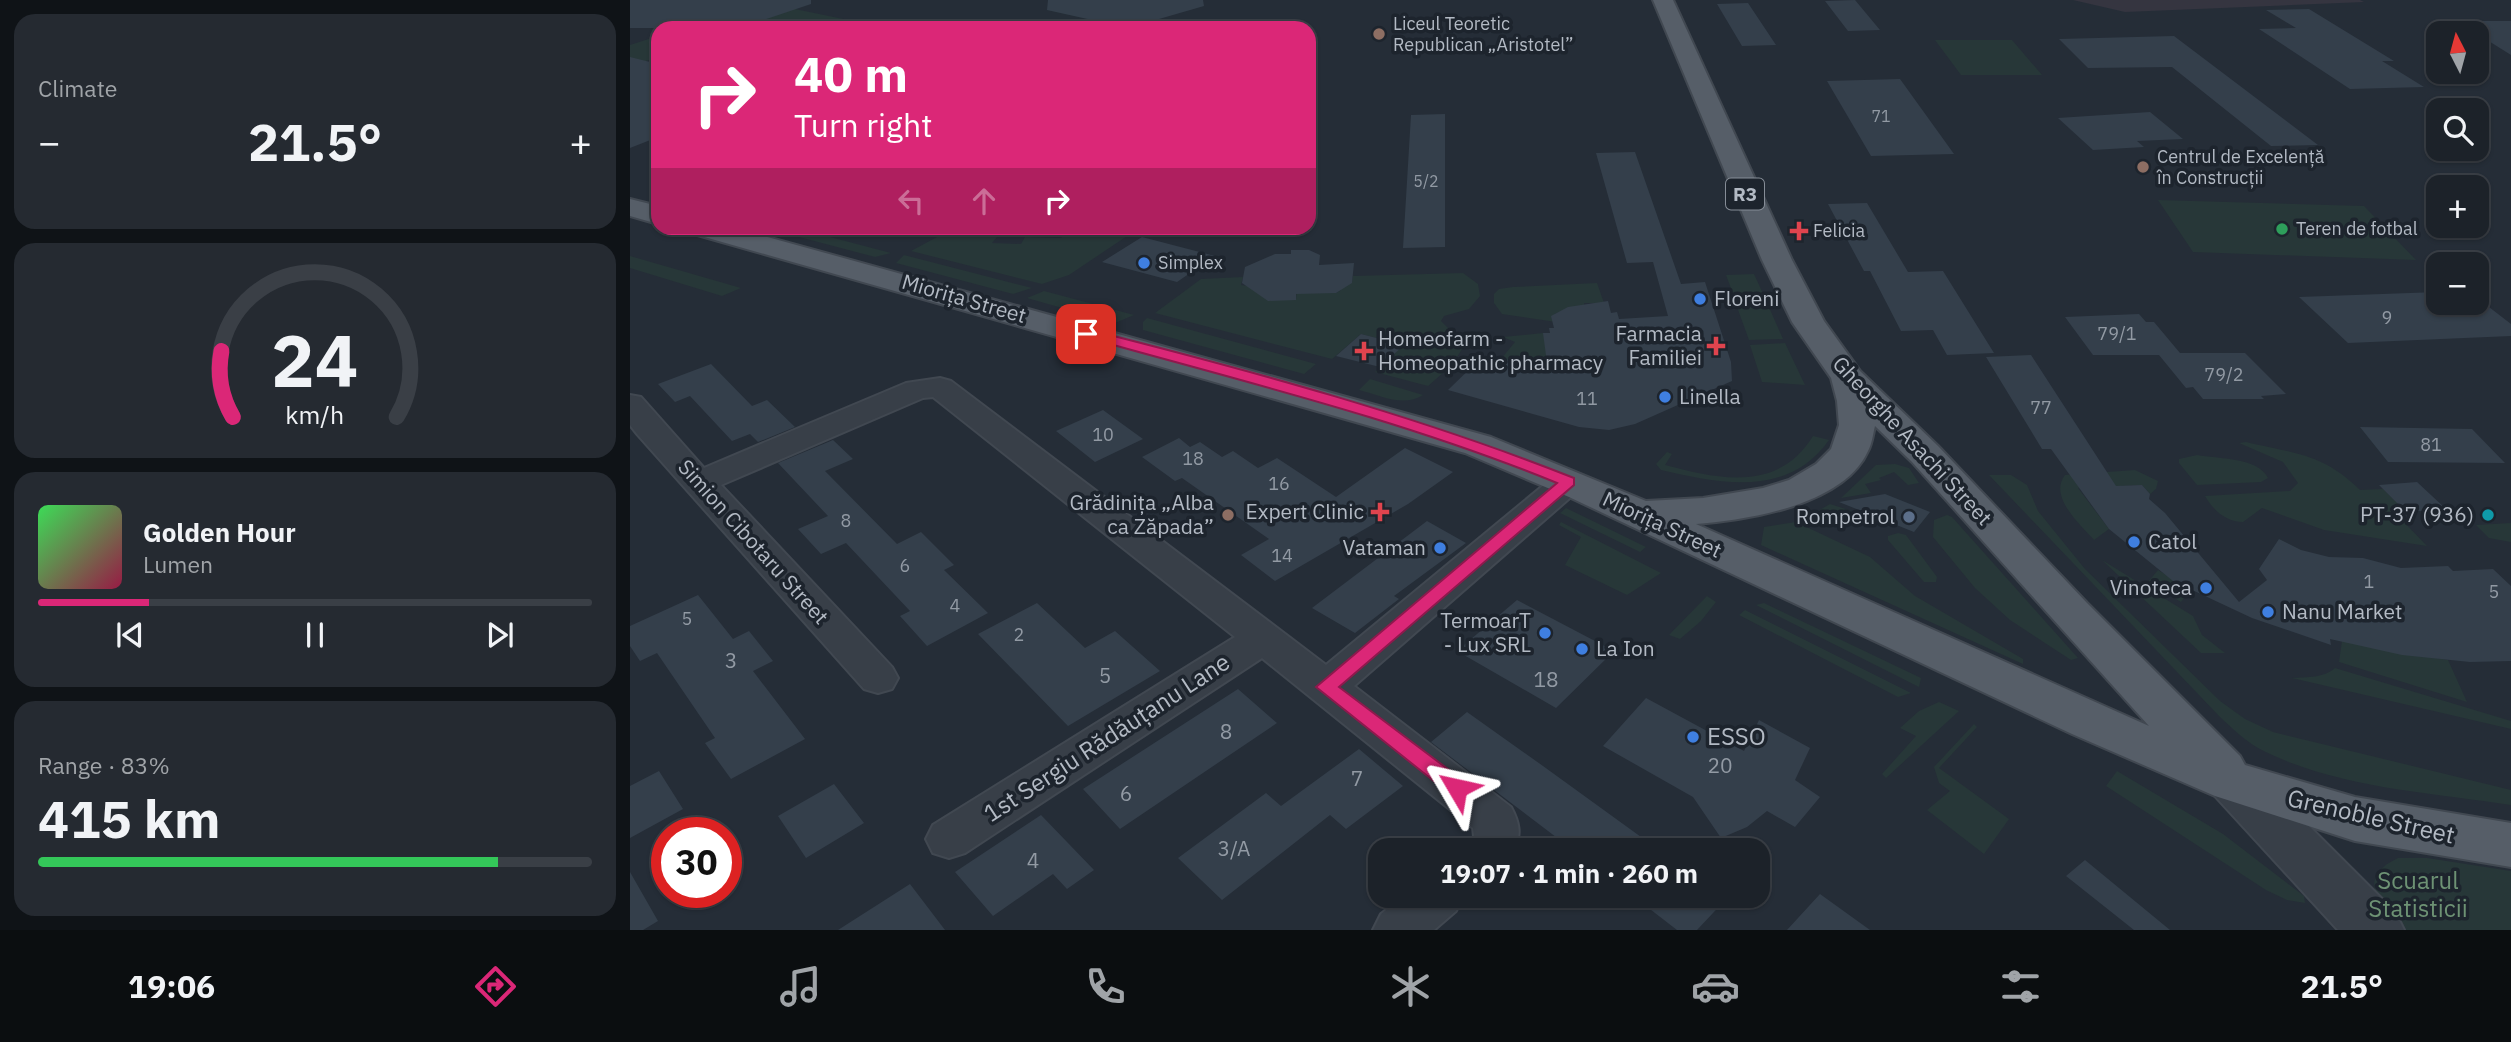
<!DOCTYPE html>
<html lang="en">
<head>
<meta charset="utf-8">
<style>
	body { margin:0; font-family:"IBM Plex Sans",sans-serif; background:#252a31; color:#f1f3f6; height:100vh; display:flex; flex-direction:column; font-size:26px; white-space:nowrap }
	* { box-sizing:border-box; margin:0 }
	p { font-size:23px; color:#a0a4a8 }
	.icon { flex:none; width:38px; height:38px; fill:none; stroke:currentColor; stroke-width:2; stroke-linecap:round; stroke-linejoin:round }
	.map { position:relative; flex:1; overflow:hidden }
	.details { display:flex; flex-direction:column; gap:14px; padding:14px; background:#0f1317; width:630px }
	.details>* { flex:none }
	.top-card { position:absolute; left:21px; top:21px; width:665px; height:214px; border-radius:21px; box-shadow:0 2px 5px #0004,0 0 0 2px #3a3f46; background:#db2777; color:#fff; overflow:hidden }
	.needle { width:46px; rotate:354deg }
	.buttons { position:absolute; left:1796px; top:21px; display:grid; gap:14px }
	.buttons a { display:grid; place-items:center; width:63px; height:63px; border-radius:14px; background:#1c2229; box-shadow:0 2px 5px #0004,0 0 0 2px #3a3f46; font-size:35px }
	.speed { position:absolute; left:21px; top:817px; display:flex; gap:14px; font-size:35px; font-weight:700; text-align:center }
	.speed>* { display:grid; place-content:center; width:91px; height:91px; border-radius:50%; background:#1c2229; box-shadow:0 2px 5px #0004,0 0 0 2px #3a3f46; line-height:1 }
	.speed .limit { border:10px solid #d22; background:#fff; color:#111 }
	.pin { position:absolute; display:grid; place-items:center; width:60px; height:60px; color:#fff; margin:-30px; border-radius:14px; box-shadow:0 4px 10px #0006 }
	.me { position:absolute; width:77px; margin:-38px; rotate:306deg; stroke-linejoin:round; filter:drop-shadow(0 0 5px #0008) }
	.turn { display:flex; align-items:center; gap:24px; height:147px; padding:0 28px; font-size:32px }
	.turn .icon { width:91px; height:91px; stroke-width:2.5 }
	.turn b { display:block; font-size:49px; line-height:60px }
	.lanes { display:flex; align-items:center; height:66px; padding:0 28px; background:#0003; justify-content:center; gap:35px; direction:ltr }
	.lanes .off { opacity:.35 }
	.big { font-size:52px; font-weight:700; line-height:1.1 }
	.details .widget { flex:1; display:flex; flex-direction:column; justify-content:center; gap:10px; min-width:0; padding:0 24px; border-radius:21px; background:#252a31 }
	.details .dial { align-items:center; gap:0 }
	.dial svg { height:182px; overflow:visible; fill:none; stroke:#3a3f46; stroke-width:7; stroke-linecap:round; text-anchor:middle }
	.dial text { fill:#f1f3f6; stroke:none }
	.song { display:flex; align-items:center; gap:21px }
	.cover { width:84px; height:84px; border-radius:10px; background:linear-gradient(135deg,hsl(130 70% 55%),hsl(340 70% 35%)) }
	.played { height:7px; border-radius:4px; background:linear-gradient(90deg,#db2777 20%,#3a3f46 20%) }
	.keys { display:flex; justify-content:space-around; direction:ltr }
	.heat { display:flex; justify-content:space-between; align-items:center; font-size:38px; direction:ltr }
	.charge { height:10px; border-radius:5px; background:linear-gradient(90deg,#34c759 83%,#3a3f46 0) }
	.trip { position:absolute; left:738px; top:838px; width:402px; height:70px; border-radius:21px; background:#1c2229; box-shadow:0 2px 5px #0004,0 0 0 2px #3a3f46; font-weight:700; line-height:70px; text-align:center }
	.dock { display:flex; height:112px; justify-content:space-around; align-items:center; background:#0b0e10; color:#a0a4a8 }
	.dock .icon { width:49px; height:49px }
	.dock .active { color:#db2777 }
	.dock b { font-size:32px; color:#f1f3f6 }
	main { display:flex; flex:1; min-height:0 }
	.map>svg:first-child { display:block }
	.medical { fill:#353540 }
	.green { fill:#273738 }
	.building { fill:#343f4b }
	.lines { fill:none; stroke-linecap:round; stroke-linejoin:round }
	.minor-casing { stroke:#414851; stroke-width:4 }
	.tertiary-casing { stroke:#414851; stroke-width:4 }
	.primary-casing { stroke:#414851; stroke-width:4 }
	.minor { fill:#383f48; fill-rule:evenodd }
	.tertiary { fill:#383f48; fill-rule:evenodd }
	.primary { fill:#565e68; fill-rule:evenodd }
	.route { fill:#db2777; stroke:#8e194d; stroke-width:2 }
	.education-dot { fill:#8d6e63; stroke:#1d242d; stroke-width:2.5 }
	.leisure-dot { fill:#2e9e5b; stroke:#1d242d; stroke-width:2.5 }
	.health-dot { fill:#e0444e; stroke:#1d242d; stroke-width:2.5 }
	.shop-dot { fill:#3f7fe0; stroke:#1d242d; stroke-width:2.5 }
	.culture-dot { fill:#0f9aa8; stroke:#1d242d; stroke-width:2.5 }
	.service-dot { fill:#5c6f8a; stroke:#1d242d; stroke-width:2.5 }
	.labels { text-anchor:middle; stroke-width:7; stroke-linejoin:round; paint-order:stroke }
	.far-number-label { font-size:16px; fill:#929aa4 }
	.far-poi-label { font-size:18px; fill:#b3bac4; stroke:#1d242d; text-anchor:start }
	.number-label { font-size:18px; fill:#929aa4 }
	.shield { fill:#1d242d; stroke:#868d97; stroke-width:2 }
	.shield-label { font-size:19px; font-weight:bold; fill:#b3bac4 }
	.street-label { font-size:21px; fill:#b3bac4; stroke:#1d242d }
	.poi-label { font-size:21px; fill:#b3bac4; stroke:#1d242d; text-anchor:end }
	.near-number-label { font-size:21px; fill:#929aa4 }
	.near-poi-label { font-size:24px; fill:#b3bac4; stroke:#1d242d; text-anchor:start }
	.near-street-label { font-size:24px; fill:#b3bac4; stroke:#1d242d }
	.near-park-label { font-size:24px; fill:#6d9274; stroke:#1d242d }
</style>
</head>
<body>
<main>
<section class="details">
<div class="widget"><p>Climate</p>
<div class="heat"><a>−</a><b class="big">21.5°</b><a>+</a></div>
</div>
<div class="widget dial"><svg viewBox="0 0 100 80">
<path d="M14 69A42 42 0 1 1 86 69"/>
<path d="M14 69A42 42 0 0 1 9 40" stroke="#db2777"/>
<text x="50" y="56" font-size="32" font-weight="700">24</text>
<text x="50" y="72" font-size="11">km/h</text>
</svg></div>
<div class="widget">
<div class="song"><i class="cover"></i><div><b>Golden Hour</b><p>Lumen</p></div></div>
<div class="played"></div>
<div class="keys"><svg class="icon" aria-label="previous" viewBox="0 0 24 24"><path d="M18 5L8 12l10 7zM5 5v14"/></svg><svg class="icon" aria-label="pause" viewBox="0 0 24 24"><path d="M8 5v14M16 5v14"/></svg><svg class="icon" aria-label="next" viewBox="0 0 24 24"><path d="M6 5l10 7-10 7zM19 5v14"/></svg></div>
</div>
<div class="widget"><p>Range · 83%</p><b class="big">415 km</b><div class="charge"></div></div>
</section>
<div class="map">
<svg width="1881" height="930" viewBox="0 0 1881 930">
	<rect width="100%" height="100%" fill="#252d37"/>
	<path class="medical" d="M1443,0H1730L1734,2L1495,12Z"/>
	<path class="green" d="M0,4L160,8L223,21L220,28H110L120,24Z
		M28,36V62L19,60L0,66V45Z
		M1305,40H1382L1412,75H1331Z
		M1528,200L1734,206L1786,260L1563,252Z
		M135,228H166L261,253L245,257Z
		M348,228L347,233L372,231L362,243L391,244L395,237L431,238L439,230L450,228H509L439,275L412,284L281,251L322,229Z
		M274,255L402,288L383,294L266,263Z
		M0,256L111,288L92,296L0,268Z
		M833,273L848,284L850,296L839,309L814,316L811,321L830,340L832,349L822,365L798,386L745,372L773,345L731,334L702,359L525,313L571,279L613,277L611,285L627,287L666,299L667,291L706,293L711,290V283L722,282L723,276Z
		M1124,274L1135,298L1105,299L1096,275Z
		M967,283L974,303H954V306C945,310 933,309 925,314L926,322L872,314L864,303V294L869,289L883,287Z
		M414,291L504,315L485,323L397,298Z
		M1138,305L1153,339L1119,340L1107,307Z
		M517,318L686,364L674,374L513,330V322Z
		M913,333L988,387L871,359L885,342L873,337Z
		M1155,343L1175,385L1132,382L1120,345Z
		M740,379L793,395C774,408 749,395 729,390Z
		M1183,436L1199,440C1158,498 1091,484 1031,470L1026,464L1037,452L1042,454L1035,465C1088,479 1148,493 1183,436Z
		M1616,442C1666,454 1692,453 1730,490L1753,489L1777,512L1766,514L1797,546L1694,530L1632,508L1613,522C1596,522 1583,510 1575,496L1660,491L1668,483L1653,462L1609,443Z
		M1567,455C1588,459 1628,457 1638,478L1631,482L1567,485L1549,463V459Z
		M1265,464L1279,468L1289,483L1278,485L1264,472L1249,478L1251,480L1235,484L1241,493L1211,498L1246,465Z
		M1505,470L1528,481L1526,489L1520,494L1512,485L1448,488L1479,529L1464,540C1451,525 1418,497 1435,475Z
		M1359,475H1381L1397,485L1408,511L1455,569L1590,701L1615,719L1643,732L1881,790V805C1797,792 1704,788 1628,748C1614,740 1602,728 1590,717Z
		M1200,504L1222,511L1218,514L1241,523L1222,525L1188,511Z
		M936,508L1016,547L1010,552L930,513Z
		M1317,515L1322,517L1448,658L1441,660L1380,620L1345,588L1303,537L1304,520Z
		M931,522L1031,573L997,595L935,565L951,537L929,525Z
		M1166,522L1240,557L1285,596L1393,659V664L1131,545L1134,527Z
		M1881,523V542L1859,538L1846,525Z
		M1268,533L1276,535L1307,577L1306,582H1294L1258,540V536Z
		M1472,560L1563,616L1572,635L1595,653H1571Z
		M1528,570L1561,590L1551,602L1518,582Z
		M1077,596L1086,602L1071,621L1050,639L1039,635Z
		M1134,603L1291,678L1289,687L1126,605Z
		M1115,610L1281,693L1268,697L1109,615Z
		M1712,641L1818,660L1837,702L1709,662Z
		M1705,668L1881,721V729L1662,678C1677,677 1694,678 1705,668Z
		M1309,702L1329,711L1256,778L1252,774L1286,736L1270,728L1289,711Z
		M1344,724L1347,727L1309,768L1379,819L1354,854L1297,810L1320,791L1309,783L1304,767Z
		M1487,771L1593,834L1674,896L1675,903L1657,900L1636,890L1476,786Z
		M1768,858H1797L1881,871V930H1766C1749,900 1726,878 1768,858Z"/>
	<path class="building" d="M0,0H181V4L110,28H0Z
		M418,0H573L574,6L498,28L417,10Z
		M1225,0L1250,30L1218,31L1195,1Z
		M1118,3L1146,45L1112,46L1087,4Z
		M1679,9L1764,61H1752L1794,87L1720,89L1629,29L1666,28L1636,10Z
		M1826,21H1881V55L1846,33Z
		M1544,36L1688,145L1641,146L1542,67L1458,68L1429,39Z
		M0,57L28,64V137L0,148Z
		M1270,79L1324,154L1241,156L1197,81Z
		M1520,112L1553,139L1507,141L1514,147L1463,150L1428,118Z
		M815,114V247L773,248L781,115Z
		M1005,152L1051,284L1075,282L1101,362L1102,381L1005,424L979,430L949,427L818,390L851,358L875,359L918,370L913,333H920L919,328H924L921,316L938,307L978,301L981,313L987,312L989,319L1038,316L1023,262L997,263L966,153Z
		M1237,203L1278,272L1313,271L1364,353L1317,355L1303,330L1271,331L1240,271H1234L1198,204Z
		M512,237L585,256L547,282L472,262Z
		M661,250H679L690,255L689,265L724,263L722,283L706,293L666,294V300L638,301L612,283L615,267L645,254H661Z
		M1808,292V303H1846V297L1881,324V336L1718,343L1669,297Z
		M1509,314L1516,322H1524L1550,353H1615L1656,394L1631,396L1634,399H1573L1563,387L1556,388L1529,355H1463L1435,317Z
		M731,334L774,345L750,367L706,356Z
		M1401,355L1486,486L1512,485L1520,494L1519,499L1535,513L1609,602L1637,580L1629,569L1649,539L1671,550L1699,557L1733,558L1771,568L1818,566L1823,571L1863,569L1881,586V661L1840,662L1772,655L1700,639L1701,645L1622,618L1543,581L1479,529L1421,449H1412L1356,357Z
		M81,364L122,406L137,400L165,427L128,442L120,434L102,441L60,396L45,402L28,384Z
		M473,410L513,439L465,462L426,431Z
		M1730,427L1842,429L1875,463L1758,462Z
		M549,438L560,447L570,442L592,457L603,451L628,468L647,458L706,497L775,448L823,472L778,504L645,581L611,555L639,539L552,478L545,481L512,457Z
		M203,440L223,459L195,471L267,544L291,532L324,565L314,570L358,613L297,646L270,616L280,611L216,543L191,554L168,529L198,516L148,463Z
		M1787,482L1816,509L1776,512L1749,485Z
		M1255,494L1300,512L1284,532L1209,502Z
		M797,521L836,543L764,596L769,599L725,633L682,608Z
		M68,595L103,639L119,631L143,661L123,671L175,739L101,779L75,743L85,738L27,653L10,661L0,646V626Z
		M887,600L984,651L926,708L827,651Z
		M407,603L455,648L485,631L530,671L438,726L348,634Z
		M608,689L647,723L490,829L453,789Z
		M1016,698L1114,751L1129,720L1180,748L1165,780L1190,797L1165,827L1137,811L1117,827L1091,838L1063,797L973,746Z
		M837,712L913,766L1029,850H943L801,742Z
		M729,749L773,786L716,829L700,815L592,900L548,858L636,793L651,806Z
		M29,771L53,809L0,838V786Z
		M204,784L234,823L176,858L148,816Z
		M411,815L464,870L437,889L423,874L363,916L325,872Z
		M1455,860L1540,930H1504L1436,876Z
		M0,872L28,921L13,930H0Z
		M280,884L315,930H208Z
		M1190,894L1240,930H1157Z
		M1003,896H1099L1067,930H1047Z"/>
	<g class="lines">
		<defs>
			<path id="minor" d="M310,378L321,381L696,665L926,475L938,472L950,475L955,482L950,489L724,686L881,807C889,822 892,834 884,850H837L844,836L843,828L632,658L335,853L319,858L303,853L296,839L303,825L605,637L303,397L293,398L91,485L262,667L268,678L262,689L248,693L234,689L7,434L0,425V395L11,397L74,468L276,383Z
				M774,896H833L826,911L804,930H743L751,914Z"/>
			<path id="tertiary" d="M1603,762L1621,768L1765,912L1774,930H1708L1585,796L1577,782L1585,768Z"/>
			<path id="primary" d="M1023,0H1043L1162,260L1194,321L1230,371L1308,446L1457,603L1610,756L1615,765L1725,797L1881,823V867L1725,841L1585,796L1442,734L939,497L835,453L64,234L59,228H105L861,437L1016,501L1073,498L1133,488L1159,480L1186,464L1201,449L1209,425L1207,401L1201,378L1162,322L1132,260ZM1245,426L1282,462L1519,726L1066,524C1118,520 1214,505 1238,451C1242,444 1243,434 1245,426Z
				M0,199L28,206V224L0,216Z"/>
		</defs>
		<use href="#minor" class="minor-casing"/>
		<use href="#tertiary" class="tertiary-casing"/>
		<use href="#primary" class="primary-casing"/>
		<use href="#minor" class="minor"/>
		<use href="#tertiary" class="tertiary"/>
		<use href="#primary" class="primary"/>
	</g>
	<path class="route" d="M456,329C619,370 788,416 944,478V485L709,687L835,782L838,788L835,794L827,797L820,794L686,687L927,483C773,420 611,381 451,336L449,334Z"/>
	<g class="education-dot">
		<circle cx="749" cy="34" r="7"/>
		<circle cx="1513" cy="167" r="7"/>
		<circle cx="598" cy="515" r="7"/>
	</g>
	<circle class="leisure-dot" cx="1652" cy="229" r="7"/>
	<g class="health-dot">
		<path d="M1165.5 220.5h7v7h7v7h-7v7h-7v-7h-7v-7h7z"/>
		<path d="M1082.5 335.5h7v7h7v7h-7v7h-7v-7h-7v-7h7z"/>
		<path d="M730.5 340.5h7v7h7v7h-7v7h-7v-7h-7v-7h7z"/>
		<path d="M746.5 501.5h7v7h7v7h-7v7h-7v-7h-7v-7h7z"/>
	</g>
	<g class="shop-dot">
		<circle cx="514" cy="263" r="7"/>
		<circle cx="1070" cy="299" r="7"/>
		<circle cx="1035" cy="397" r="7"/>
		<circle cx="1504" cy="542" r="7"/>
		<circle cx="810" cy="548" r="7"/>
		<circle cx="1576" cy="588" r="7"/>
		<circle cx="1638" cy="612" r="7"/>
		<circle cx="915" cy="633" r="7"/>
		<circle cx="952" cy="649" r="7"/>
		<circle cx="1063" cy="737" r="7"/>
	</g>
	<circle class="culture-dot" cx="1858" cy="515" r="7"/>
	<circle class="service-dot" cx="1279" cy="517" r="7"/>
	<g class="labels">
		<g class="far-number-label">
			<text x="1251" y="122">71</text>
			<text x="796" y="187">5/2</text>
		</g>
		<g class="far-poi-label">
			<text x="763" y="30">Liceul Teoretic<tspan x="763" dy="21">Republican „Aristotel”</tspan></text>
			<text x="1527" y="163">Centrul de Excelență<tspan x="1527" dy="21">în Construcții</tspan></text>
			<text x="1666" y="235">Teren de fotbal</text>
			<text x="1183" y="237">Felicia</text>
			<text x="528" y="269">Simplex</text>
		</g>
		<g class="number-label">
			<text x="1757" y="324">9</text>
			<text x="1487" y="340">79/1</text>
			<text x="1594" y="381">79/2</text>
			<text x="957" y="405">11</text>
			<text x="1411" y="414">77</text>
			<text x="473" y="441">10</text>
			<text x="1801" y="451">81</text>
			<text x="563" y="465">18</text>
			<text x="649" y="490">16</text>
			<text x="216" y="527">8</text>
			<text x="652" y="562">14</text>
			<text x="275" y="572">6</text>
			<text x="1739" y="588">1</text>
			<text x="1864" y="598">5</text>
			<text x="325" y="612">4</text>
			<text x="57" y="625">5</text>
			<text x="389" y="641">2</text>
		</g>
		<rect class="shield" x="1096" y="178.5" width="38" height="31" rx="5"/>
		<g class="shield-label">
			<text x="1115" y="201">R3</text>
		</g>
		<g class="street-label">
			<text transform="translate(334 299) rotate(16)" y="7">Miorița Street</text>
			<text transform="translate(1282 441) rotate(47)" y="7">Gheorghe Asachi Street</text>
			<text transform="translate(1032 525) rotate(25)" y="7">Miorița Street</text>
			<text transform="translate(123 542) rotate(48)" y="7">Simion Cibotaru Street</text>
		</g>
		<g class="poi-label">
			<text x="1084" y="306" text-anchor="start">Floreni</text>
			<text x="1072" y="341">Farmacia<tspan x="1072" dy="24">Familiei</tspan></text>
			<text x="748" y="346" text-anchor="start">Homeofarm -<tspan x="748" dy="24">Homeopathic pharmacy</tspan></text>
			<text x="1049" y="404" text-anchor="start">Linella</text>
			<text x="584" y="510">Grădinița „Alba<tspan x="584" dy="24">ca Zăpada”</tspan></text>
			<text x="734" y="519">Expert Clinic</text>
			<text x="1844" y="522">PT-37 (936)</text>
			<text x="1265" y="524">Rompetrol</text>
			<text x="1518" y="549" text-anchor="start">Catol</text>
			<text x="796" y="555">Vataman</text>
			<text x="1562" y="595">Vinoteca</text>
			<text x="1652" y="619" text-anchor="start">Nanu Market</text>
			<text x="901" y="628">TermoarT<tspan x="901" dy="24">- Lux SRL</tspan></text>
			<text x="966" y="656" text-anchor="start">La Ion</text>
		</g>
		<g class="near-number-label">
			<text x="101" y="668">3</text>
			<text x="475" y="683">5</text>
			<text x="916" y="687">18</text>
			<text x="596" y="739">8</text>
			<text x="1090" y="773">20</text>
			<text x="727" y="786">7</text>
			<text x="496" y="801">6</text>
			<text x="604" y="856">3/A</text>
			<text x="403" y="868">4</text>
		</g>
		<g class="near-poi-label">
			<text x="1077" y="745">ESSO</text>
		</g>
		<g class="near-street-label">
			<text transform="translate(477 738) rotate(-33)" y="8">1st Sergiu Rădăuțanu Lane</text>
			<text transform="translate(1741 817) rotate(13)" y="8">Grenoble Street</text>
		</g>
		<g class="near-park-label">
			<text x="1788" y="889">Scuarul<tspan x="1788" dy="28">Statisticii</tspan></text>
		</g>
	</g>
</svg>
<div class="buttons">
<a><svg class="needle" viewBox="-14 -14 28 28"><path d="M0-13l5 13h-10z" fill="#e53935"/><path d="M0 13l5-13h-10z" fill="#a0a4a8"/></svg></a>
<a><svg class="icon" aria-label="search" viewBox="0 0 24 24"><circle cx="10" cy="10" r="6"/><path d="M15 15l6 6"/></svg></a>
<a>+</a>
<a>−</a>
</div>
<div class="speed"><div class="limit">30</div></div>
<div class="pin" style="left:456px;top:334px;background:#d93025"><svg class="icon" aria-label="arrive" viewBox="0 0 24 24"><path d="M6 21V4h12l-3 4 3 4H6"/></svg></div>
<svg class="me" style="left:827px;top:788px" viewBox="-20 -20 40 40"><path d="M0-17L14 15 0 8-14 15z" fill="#db2777" stroke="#fff" stroke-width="4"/></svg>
<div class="trip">19:07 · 1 min · 260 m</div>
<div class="top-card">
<div class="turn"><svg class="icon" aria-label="right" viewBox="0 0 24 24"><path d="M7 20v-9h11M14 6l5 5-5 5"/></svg><div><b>40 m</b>Turn right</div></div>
<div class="lanes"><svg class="icon off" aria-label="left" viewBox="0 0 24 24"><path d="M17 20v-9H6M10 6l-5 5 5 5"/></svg><svg class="icon off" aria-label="ahead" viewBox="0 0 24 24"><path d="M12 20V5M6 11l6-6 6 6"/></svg><svg class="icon" aria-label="right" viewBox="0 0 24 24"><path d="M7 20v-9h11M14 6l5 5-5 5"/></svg></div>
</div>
</div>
</main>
<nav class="dock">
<b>19:06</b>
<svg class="icon active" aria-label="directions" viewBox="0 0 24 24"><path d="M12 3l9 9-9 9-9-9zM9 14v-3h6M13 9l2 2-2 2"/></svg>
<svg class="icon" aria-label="music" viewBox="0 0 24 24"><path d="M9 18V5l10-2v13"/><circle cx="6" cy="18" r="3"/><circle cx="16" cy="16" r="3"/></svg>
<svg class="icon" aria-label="phone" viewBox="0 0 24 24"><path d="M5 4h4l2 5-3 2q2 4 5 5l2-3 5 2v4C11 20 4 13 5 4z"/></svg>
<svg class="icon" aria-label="climate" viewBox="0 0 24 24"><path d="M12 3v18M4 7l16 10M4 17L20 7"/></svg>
<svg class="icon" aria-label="car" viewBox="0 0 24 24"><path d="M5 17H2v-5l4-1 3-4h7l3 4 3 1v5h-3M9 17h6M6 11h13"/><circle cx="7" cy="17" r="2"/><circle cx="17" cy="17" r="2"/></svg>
<svg class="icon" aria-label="filters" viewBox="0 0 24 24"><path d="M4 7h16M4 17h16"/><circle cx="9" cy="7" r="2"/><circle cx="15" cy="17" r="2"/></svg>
<b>21.5°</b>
</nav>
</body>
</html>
